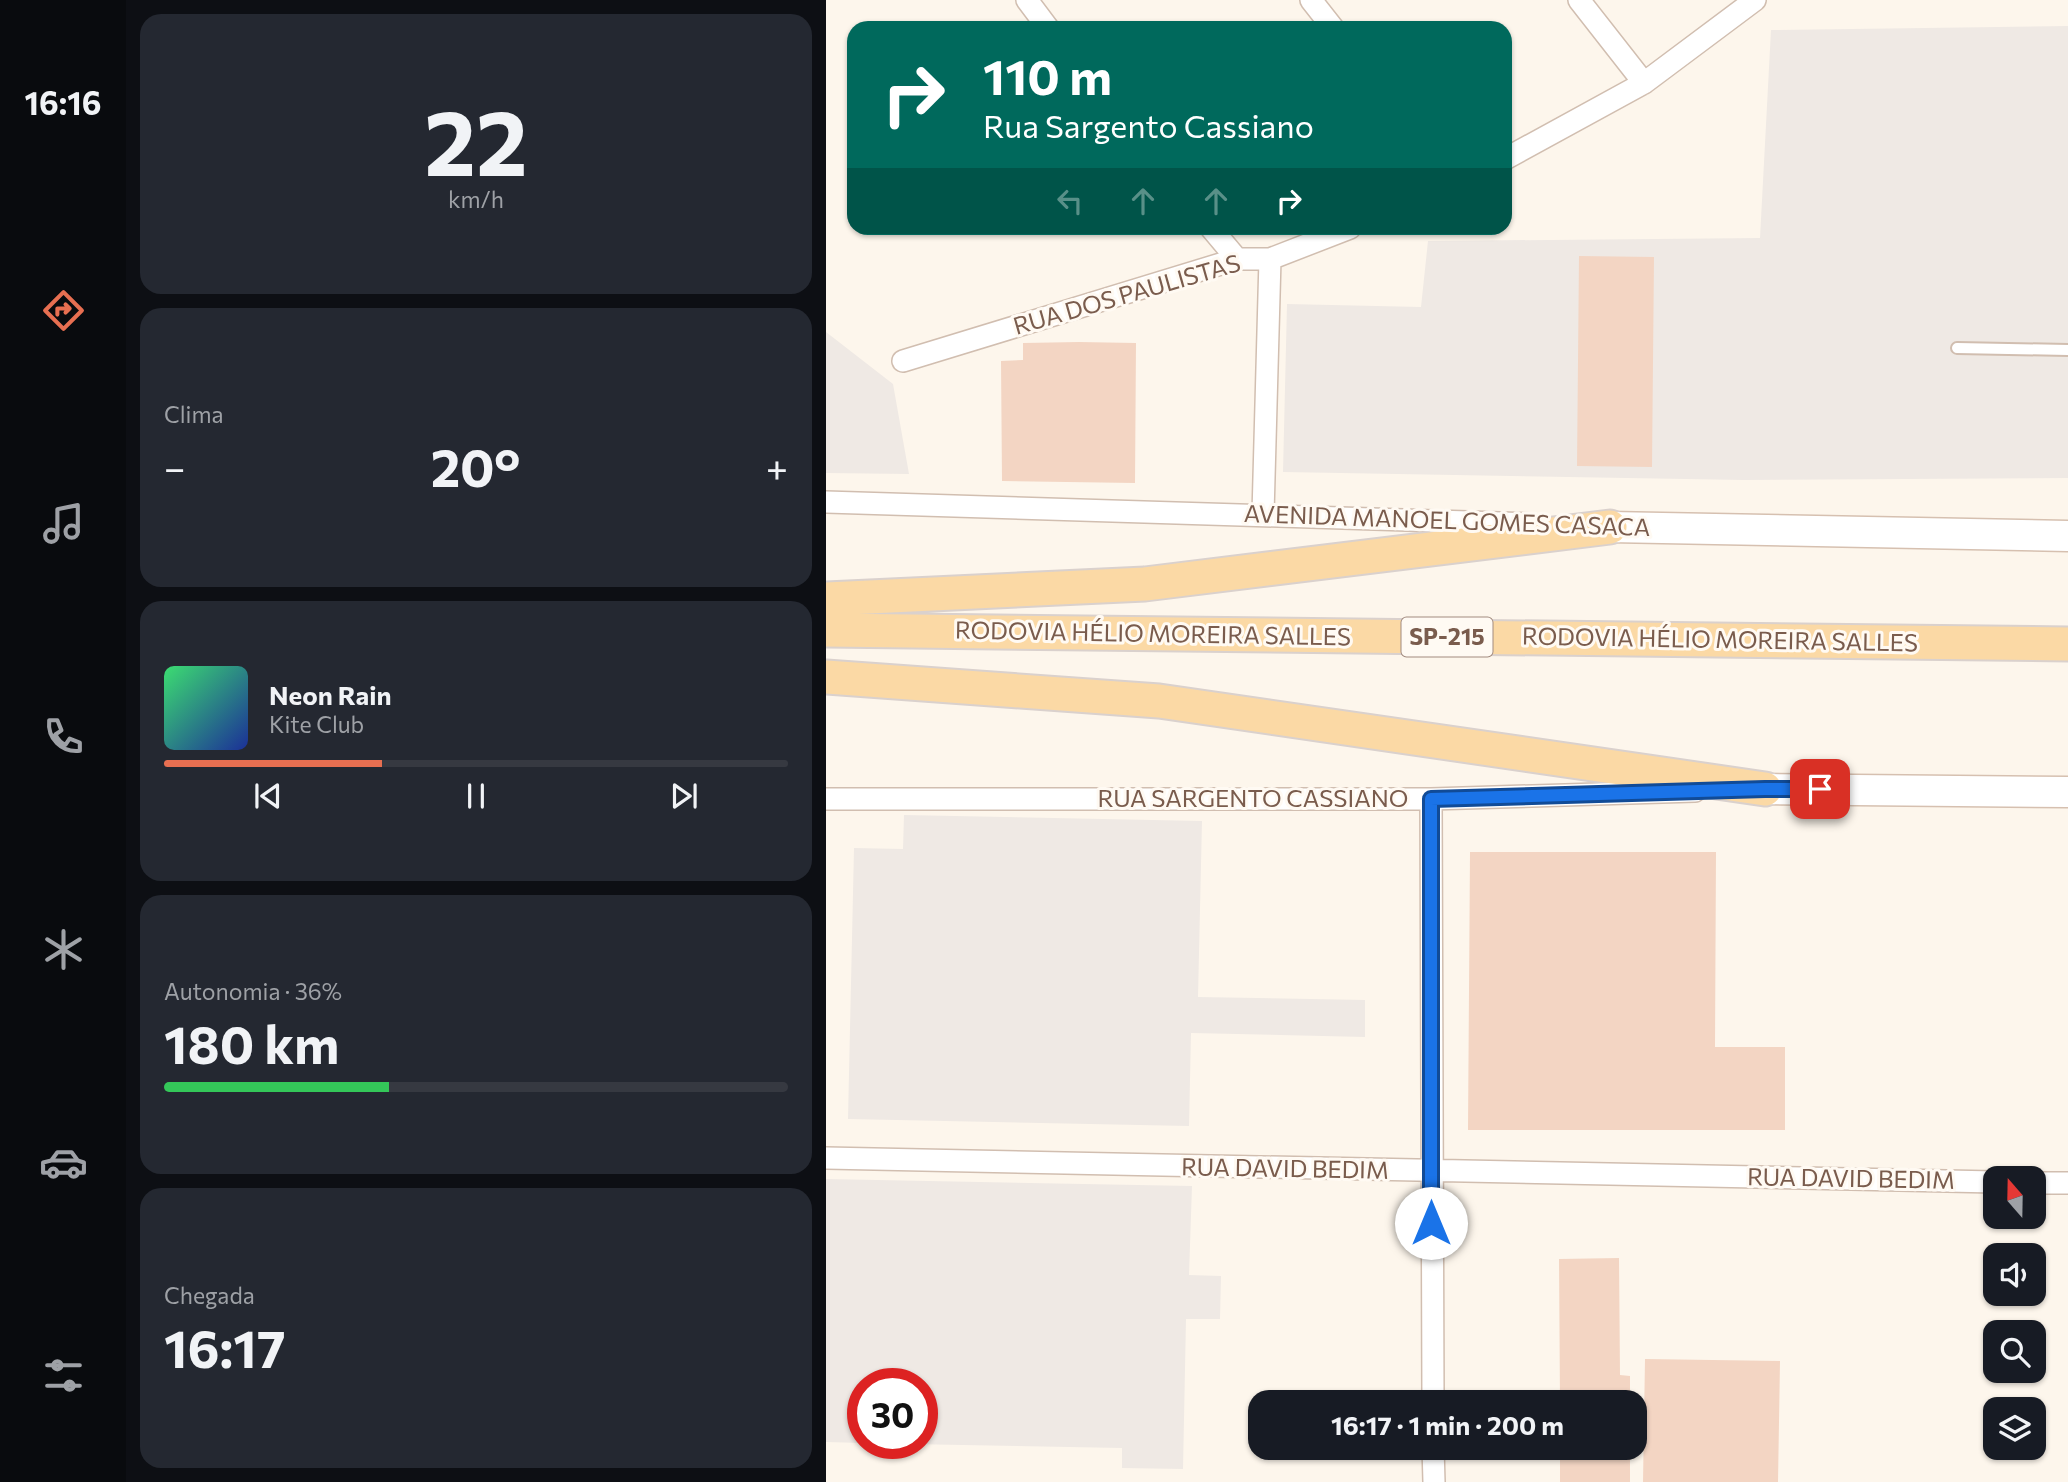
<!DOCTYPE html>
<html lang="pt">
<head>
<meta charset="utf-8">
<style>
	body { margin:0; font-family:Commissioner,sans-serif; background:#242831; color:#f1f3f6; height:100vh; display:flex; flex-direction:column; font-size:26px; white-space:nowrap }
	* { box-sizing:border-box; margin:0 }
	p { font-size:23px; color:#9ea1a6 }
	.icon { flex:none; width:38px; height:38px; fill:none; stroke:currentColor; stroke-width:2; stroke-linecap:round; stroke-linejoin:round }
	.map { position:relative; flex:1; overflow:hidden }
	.panel { display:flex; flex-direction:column; gap:14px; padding:14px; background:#0d0f14; width:700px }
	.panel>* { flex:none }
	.guide { position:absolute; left:21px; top:21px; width:665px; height:214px; border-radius:21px; box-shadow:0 2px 5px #0004; background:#00695c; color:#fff; overflow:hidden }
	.needle { width:46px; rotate:340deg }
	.tools { position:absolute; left:1157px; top:1166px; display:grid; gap:14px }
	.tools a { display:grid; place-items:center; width:63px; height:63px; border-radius:14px; background:#171b24; box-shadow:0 2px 5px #0004; font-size:35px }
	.speed { position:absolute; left:21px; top:1368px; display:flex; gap:14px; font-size:35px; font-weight:700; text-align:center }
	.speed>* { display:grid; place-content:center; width:91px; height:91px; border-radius:50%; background:#171b24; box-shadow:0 2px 5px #0004; line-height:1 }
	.speed .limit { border:10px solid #d22; background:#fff; color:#111 }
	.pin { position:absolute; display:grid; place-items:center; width:60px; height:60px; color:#fff; margin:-30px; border-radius:14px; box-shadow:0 4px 10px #0006 }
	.me { position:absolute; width:77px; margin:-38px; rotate:0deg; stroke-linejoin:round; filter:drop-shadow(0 0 5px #0008) }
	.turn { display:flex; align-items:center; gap:24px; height:147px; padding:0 21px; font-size:32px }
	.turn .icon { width:91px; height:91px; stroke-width:2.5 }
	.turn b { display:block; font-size:49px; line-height:60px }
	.lanes { display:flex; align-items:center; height:66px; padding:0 21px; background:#0003; justify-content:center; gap:35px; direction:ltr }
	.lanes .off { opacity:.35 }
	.big { font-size:52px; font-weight:700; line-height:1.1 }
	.panel .tile { flex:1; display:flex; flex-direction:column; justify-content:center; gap:10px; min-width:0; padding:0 24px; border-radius:21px; background:#242831 }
	.panel .dial { align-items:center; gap:0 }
	.dial b { font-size:91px; line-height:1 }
	.song { display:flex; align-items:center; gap:21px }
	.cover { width:84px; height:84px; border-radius:10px; background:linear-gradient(135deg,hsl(140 70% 55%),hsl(230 70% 35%)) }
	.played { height:7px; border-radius:4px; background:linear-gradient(90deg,#e76f51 35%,#363941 35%) }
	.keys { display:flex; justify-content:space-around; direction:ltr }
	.heat { display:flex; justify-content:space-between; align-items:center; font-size:38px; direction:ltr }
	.charge { height:10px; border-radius:5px; background:linear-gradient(90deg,#34c759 36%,#363941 0) }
	.trip { position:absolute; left:422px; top:1390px; width:399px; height:70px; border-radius:21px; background:#171b24; box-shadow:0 2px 5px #0004; font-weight:700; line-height:70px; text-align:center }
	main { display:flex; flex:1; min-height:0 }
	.menu { display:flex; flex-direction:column; width:126px; justify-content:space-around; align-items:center; background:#090b0e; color:#9ea1a6 }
	.menu .icon { width:49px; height:49px }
	.menu .current { color:#e76f51 }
	.menu b { font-size:32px; color:#f1f3f6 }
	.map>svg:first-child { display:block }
	.industrial { fill:#efe9e4 }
	.building { fill:#f3d5c3 }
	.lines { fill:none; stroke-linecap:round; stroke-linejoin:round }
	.lane-casing { stroke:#d1beb0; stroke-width:14 }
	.street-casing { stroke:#d1beb0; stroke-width:24 }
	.secondary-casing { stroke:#d6c0b0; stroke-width:33 }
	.primary-casing { stroke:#dad1cd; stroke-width:37 }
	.lane { stroke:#fff; stroke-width:10 }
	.street { stroke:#fff; stroke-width:21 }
	.secondary { stroke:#fff; stroke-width:30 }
	.primary { stroke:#fbd9a5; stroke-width:33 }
	.route-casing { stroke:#114b97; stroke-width:18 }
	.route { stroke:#1a73e8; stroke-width:12 }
	.labels { text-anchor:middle; stroke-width:6; stroke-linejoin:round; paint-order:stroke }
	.shield { fill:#fffaf3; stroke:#a28b7f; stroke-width:2 }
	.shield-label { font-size:23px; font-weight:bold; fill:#7a5c4d }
	.street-label { font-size:24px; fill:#7a5c4d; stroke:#fffaf3 }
</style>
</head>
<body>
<main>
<nav class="menu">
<b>16:16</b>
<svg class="icon current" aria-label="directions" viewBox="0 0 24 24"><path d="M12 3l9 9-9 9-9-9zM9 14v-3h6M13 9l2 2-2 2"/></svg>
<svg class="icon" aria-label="music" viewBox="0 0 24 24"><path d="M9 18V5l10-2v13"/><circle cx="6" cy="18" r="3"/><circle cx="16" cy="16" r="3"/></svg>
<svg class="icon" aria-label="phone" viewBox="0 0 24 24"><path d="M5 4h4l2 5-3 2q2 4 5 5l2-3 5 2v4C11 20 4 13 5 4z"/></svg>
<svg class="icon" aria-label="climate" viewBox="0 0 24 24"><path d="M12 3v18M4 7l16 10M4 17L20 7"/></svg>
<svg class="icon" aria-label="car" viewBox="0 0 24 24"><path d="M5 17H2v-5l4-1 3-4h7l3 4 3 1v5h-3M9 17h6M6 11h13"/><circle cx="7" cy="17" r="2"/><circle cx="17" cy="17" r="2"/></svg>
<svg class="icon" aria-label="filters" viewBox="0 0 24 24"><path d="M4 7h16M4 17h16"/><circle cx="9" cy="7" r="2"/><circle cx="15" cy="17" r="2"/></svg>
</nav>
<section class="panel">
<div class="tile dial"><b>22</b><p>km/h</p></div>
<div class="tile"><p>Clima</p>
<div class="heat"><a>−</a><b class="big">20°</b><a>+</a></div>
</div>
<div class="tile">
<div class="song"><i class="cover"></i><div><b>Neon Rain</b><p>Kite Club</p></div></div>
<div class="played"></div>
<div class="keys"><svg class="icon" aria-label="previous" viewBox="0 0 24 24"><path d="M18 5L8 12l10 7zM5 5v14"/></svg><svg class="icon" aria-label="pause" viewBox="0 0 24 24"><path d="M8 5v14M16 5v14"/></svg><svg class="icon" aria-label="next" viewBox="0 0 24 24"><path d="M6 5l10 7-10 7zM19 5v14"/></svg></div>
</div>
<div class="tile"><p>Autonomia · 36%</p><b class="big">180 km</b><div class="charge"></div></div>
<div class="tile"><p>Chegada</p><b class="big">16:17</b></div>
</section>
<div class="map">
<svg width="1242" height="1482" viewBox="0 0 1242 1482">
	<rect width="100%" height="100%" fill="#fdf6ec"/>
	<path class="industrial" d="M1242,26V478L918,480L457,472L461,304L595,307L602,241L934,238L945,30Z
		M0,332L67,384L83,474L0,473Z
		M78,815L376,821L372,997L539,1000V1037L365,1033L363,1126L22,1119L28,848L77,849Z
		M0,1179L366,1186L363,1275L395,1276L394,1319H360L357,1469L296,1468V1448L82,1444H96V1384H37V1443L0,1442Z"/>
	<path class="building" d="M753,256L828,257L826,467L751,466Z
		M253,342L310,343L309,483L176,481L175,361L197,360V343Z
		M644,852H890L889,1047H959V1130H642Z
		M793,1258L794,1375L804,1376V1402H734L733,1259Z
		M819,1359L954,1361L952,1482H817Z
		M734,1447H804V1482H734Z"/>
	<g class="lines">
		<defs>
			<path id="lane" d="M1131,348L1242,350"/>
			<path id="street" d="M201,0L222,28
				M485,0L507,28
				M753,0L818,83
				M679,159L818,83L929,0
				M385,228L411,259
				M77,361L411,259H444L524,228
				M0,502L705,524
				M437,514L444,259
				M0,799H605L869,791
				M605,799L607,1402
				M0,1158L1169,1182
				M1208,1183H1242
				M607,1447L608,1482"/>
			<path id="secondary" d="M784,527L1242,536
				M939,789L1242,792"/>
			<path id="primary" d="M0,599L319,584L784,527
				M0,630L1242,644
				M0,677L333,701L939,789"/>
		</defs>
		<use href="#lane" class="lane-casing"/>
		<use href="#street" class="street-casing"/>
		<use href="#secondary" class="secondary-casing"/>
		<use href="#primary" class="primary-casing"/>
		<use href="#lane" class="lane"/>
		<use href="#street" class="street"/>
		<use href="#secondary" class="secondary"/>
		<use href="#primary" class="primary"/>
	</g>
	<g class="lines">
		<defs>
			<path id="route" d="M605,1223V799L939,789H994"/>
		</defs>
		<use href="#route" class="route-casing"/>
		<use href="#route" class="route"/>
	</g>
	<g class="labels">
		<rect class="shield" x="575.5" y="617.5" width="91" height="39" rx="5"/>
		<g class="shield-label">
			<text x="621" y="645">SP-215</text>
		</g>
		<g class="street-label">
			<text transform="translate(301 295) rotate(-16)" y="8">RUA DOS PAULISTAS</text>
			<text transform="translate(621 521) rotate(2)" y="8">AVENIDA MANOEL GOMES CASACA</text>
			<text transform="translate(327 634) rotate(1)" y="8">RODOVIA HÉLIO MOREIRA SALLES</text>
			<text transform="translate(894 640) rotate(1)" y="8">RODOVIA HÉLIO MOREIRA SALLES</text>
			<text x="427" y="807">RUA SARGENTO CASSIANO</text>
			<text transform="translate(459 1169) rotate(1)" y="8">RUA DAVID BEDIM</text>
			<text transform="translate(1025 1179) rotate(1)" y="8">RUA DAVID BEDIM</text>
		</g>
	</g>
</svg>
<div class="tools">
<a><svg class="needle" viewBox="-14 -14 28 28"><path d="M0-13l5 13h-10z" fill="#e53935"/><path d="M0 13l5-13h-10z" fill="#9ea1a6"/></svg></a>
<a><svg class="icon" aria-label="sound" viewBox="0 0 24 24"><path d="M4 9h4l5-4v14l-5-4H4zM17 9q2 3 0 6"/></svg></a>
<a><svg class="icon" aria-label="search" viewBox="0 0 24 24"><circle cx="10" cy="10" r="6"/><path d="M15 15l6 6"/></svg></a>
<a><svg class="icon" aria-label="layers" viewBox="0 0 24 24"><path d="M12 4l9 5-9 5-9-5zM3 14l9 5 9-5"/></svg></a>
</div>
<div class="speed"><div class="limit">30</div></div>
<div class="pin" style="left:994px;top:789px;background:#d93025"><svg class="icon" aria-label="arrive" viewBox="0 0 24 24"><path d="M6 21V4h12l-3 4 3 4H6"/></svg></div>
<svg class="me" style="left:605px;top:1223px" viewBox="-20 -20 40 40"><circle r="19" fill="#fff"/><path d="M0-13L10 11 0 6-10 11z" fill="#1a73e8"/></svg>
<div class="trip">16:17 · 1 min · 200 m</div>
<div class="guide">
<div class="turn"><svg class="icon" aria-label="right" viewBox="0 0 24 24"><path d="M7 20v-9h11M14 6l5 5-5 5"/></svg><div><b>110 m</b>Rua Sargento Cassiano</div></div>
<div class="lanes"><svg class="icon off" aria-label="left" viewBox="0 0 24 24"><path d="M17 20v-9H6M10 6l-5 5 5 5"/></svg><svg class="icon off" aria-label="ahead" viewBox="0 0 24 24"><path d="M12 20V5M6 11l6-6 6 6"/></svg><svg class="icon off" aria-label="ahead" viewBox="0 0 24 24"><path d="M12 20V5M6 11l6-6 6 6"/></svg><svg class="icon" aria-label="right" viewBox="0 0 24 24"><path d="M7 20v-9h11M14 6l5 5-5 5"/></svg></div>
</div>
</div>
</main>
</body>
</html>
